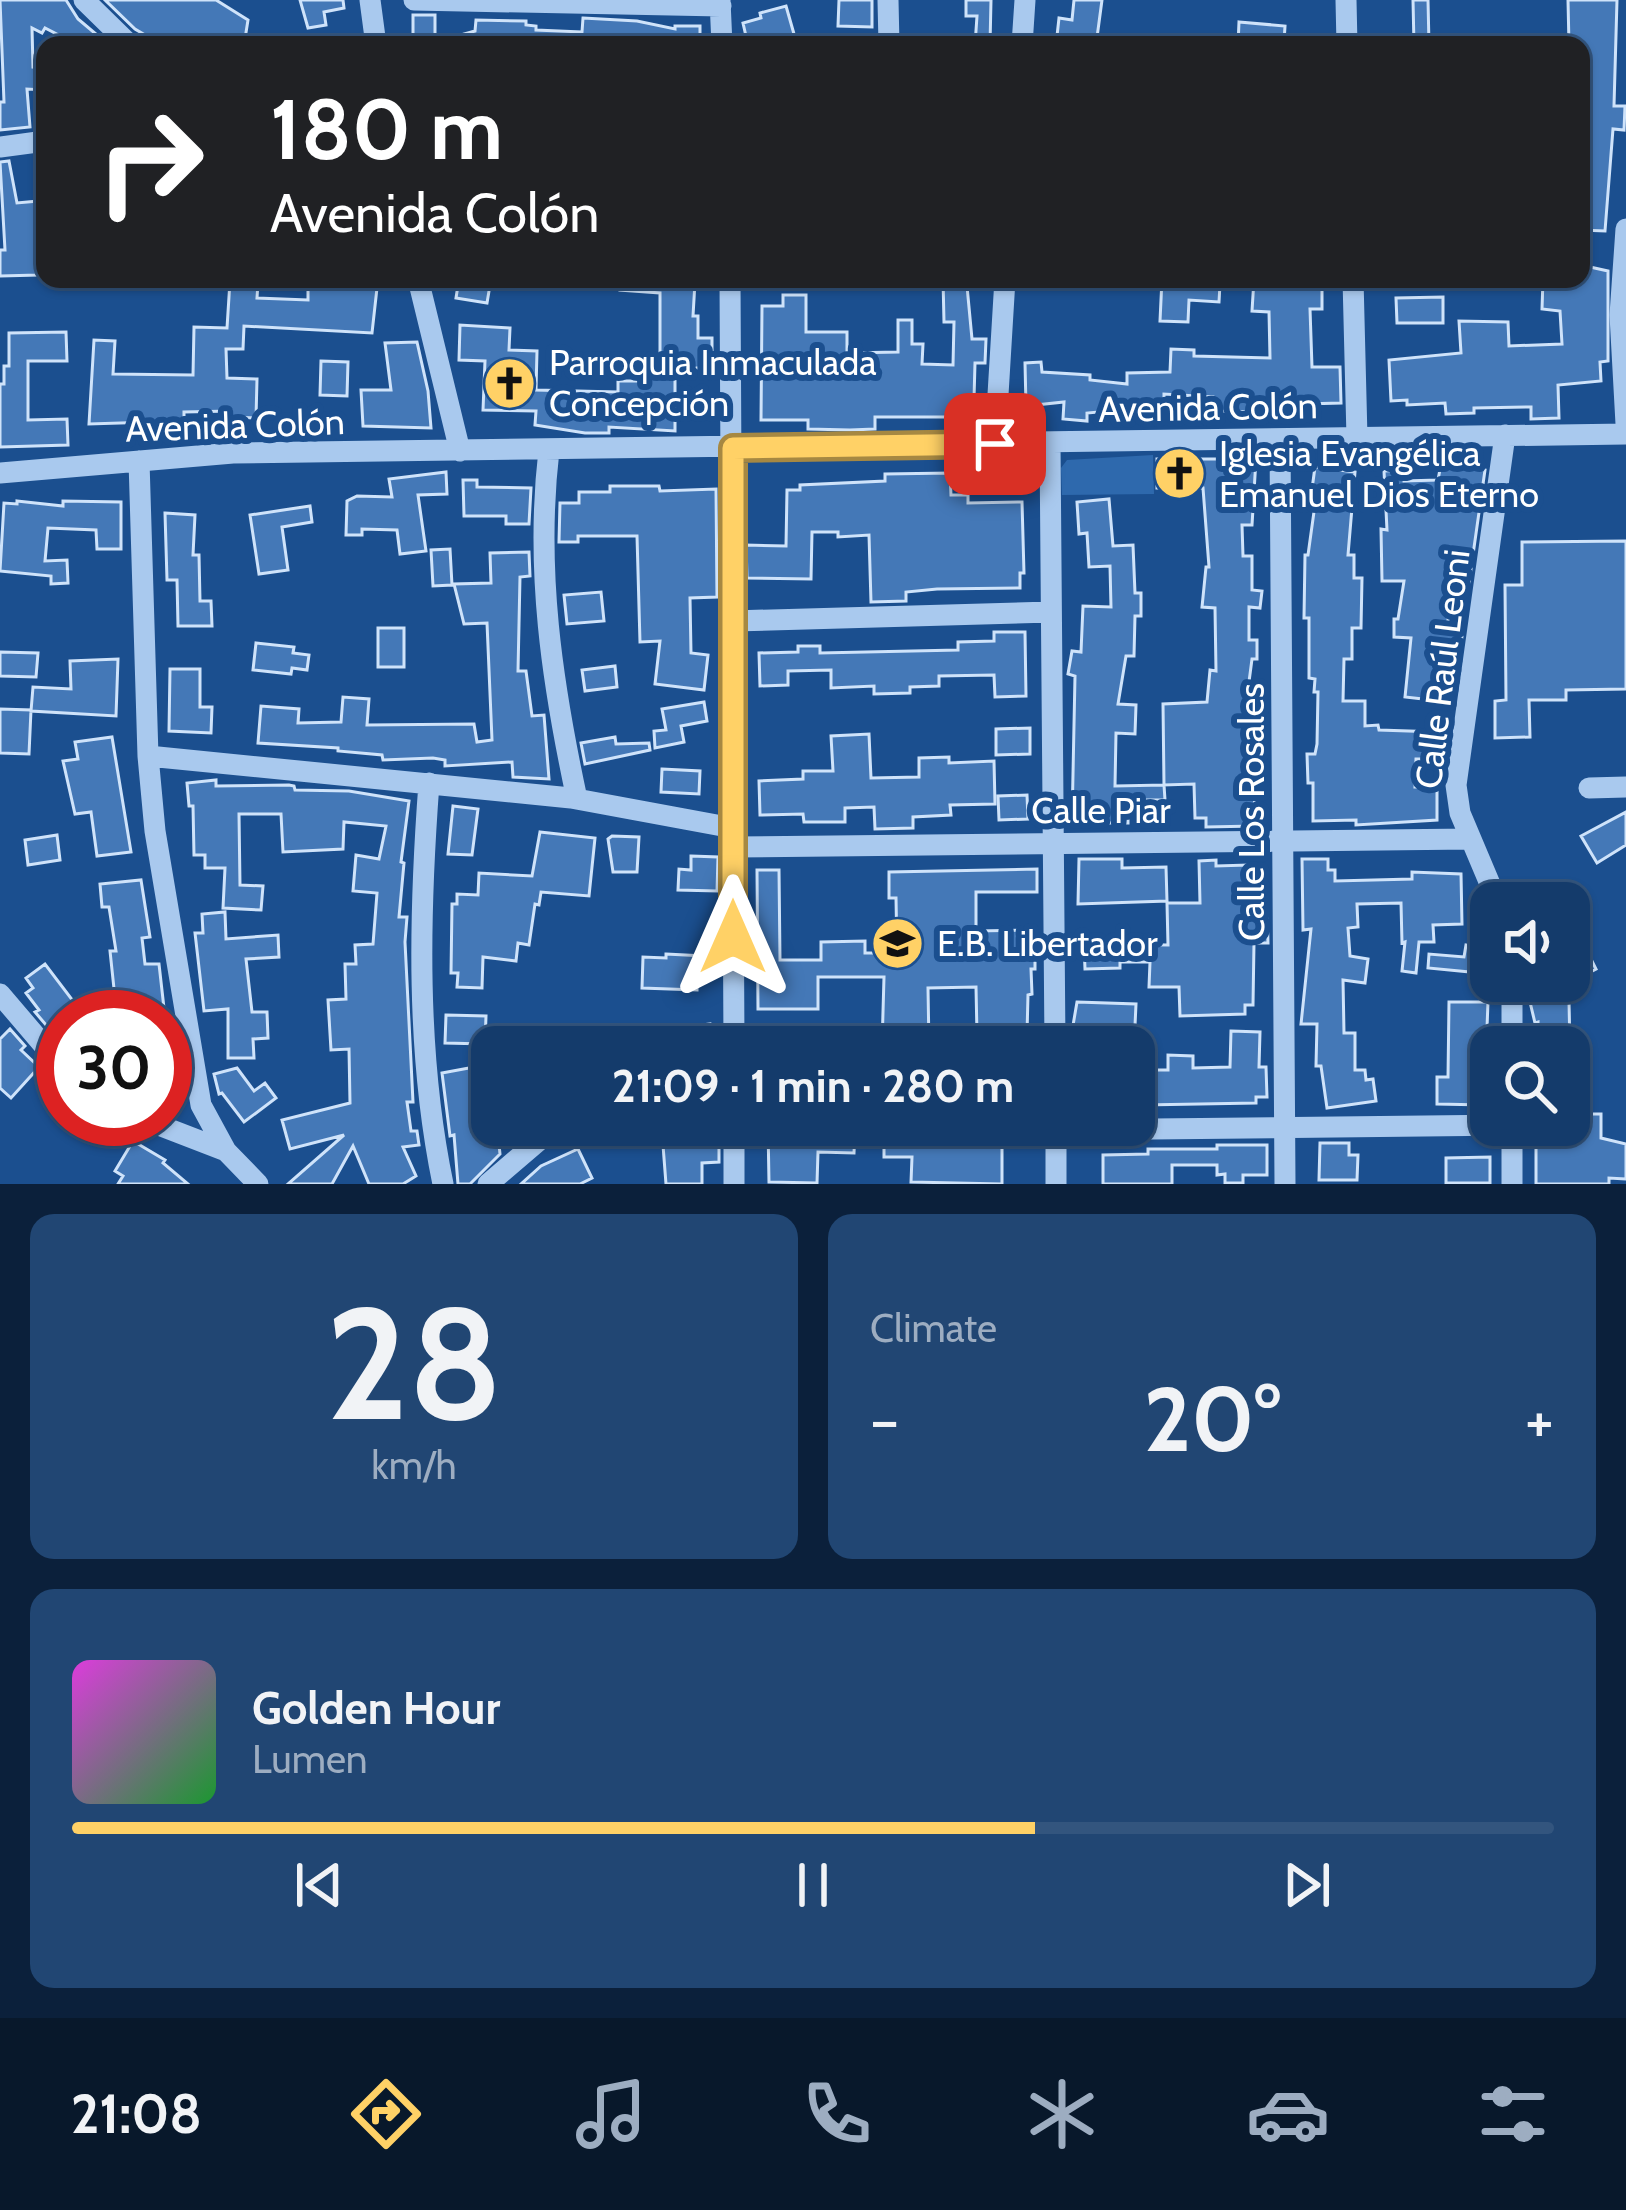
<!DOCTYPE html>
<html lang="en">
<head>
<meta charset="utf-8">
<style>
	body { margin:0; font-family:Cabin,sans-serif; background:#214673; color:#f1f3f6; height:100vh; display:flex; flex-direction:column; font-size:45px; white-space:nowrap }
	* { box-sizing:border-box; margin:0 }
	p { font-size:39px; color:#9dadc1 }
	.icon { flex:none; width:66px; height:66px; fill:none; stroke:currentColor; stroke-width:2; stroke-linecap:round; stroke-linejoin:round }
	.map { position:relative; height:1184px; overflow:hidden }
	.drawer { display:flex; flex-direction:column; gap:30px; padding:30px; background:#0b203b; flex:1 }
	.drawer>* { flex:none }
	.top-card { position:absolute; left:36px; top:36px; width:1554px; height:252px; border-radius:24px; box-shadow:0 3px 9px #0004,0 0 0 3px #33557e; background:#202124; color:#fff; overflow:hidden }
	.tools { position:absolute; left:1470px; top:882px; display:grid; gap:24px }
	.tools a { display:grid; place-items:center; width:120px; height:120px; border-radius:24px; background:#143b6b; box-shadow:0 3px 9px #0004,0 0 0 3px #33557e; font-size:60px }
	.speed { position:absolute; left:36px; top:990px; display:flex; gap:24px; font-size:60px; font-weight:700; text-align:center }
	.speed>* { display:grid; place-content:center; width:156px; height:156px; border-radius:50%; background:#143b6b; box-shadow:0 3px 9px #0004,0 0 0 3px #33557e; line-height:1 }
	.speed .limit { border:18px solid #d22; background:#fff; color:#111 }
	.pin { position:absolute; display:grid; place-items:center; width:102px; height:102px; color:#fff; margin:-51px; border-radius:24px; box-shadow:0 6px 18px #0006 }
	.me { position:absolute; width:132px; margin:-66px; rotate:0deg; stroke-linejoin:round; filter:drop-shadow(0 0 9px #0008) }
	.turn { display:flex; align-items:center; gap:42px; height:252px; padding:0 36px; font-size:54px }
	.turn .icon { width:156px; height:156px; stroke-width:2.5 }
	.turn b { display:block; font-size:84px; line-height:102px }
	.big { font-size:90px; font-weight:700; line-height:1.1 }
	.drawer .widget { flex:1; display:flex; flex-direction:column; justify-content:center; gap:18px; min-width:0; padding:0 42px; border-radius:24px; background:#214673 }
	.drawer .dial { align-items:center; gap:0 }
	.dial b { font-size:156px; line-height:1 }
	.song { display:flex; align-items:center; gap:36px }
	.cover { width:144px; height:144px; border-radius:18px; background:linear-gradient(135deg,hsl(300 70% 55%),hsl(130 70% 35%)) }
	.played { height:12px; border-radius:6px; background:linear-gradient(90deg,#ffd166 65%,#33557e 65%) }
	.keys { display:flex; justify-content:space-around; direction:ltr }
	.heat { display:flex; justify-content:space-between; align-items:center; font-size:66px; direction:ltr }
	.drawer .tiles { flex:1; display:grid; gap:30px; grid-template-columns:1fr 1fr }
	.widget:last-child { grid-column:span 2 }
	.trip { position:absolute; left:471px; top:1026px; width:684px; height:120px; border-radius:24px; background:#143b6b; box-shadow:0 3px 9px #0004,0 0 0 3px #33557e; font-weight:700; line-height:120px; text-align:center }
	.tabs { display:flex; height:192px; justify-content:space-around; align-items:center; background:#08182b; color:#9dadc1 }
	.tabs .icon { width:84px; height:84px }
	.tabs .current { color:#ffd166 }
	.tabs b { font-size:54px; color:#f1f3f6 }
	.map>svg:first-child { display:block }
	.green { fill:#2e69ad }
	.building { fill:#4478b7; stroke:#cfe3fa; stroke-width:3 }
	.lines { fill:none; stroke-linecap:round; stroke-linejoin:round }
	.minor { stroke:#a9c9ee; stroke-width:21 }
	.route-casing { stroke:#a68842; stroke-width:30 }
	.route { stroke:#ffd166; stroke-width:21 }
	.labels { text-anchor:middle; stroke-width:12; stroke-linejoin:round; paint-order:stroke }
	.poi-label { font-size:36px; fill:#fff; stroke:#1b4f8f; text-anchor:start }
	.street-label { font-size:36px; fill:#fff; stroke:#1b4f8f }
</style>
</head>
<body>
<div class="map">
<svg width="1626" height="1184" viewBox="0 0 1626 1184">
	<rect width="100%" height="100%" fill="#1b4f8f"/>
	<path class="green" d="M1153,455L1154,494L1062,495L1061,468L1067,460Z
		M844,1024V1047H804L803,1025Z"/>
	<path class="building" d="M0,0H66L78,19L109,45H78L45,28L42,33L32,28L33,67L45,68V90L27,89L30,127L0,130V102H4Z
		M105,0H216L248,20L244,45H162L135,29Z
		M300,0H343L344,8L324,12L326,25L308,28Z
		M839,0H872V27L838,26Z
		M966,0H991L990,45H975L977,16H966Z
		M1074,0H1102L1096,45H1056L1059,18L1072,20Z
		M1413,0H1428L1429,45H1414Z
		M1568,0H1617L1614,106H1625L1624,130L1613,129L1605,231L1581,230V45H1569Z
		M786,6L794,34L748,45L743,23L761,18L760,13Z
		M413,15H435V45H413Z
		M583,18L637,21L675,29V26H700V45H443V40L475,31L476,20L526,21V25L536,26V30L582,32Z
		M1239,22L1285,26L1284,42L1238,45Z
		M9,161L17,203L39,201L38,275L0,276V250H5L0,162Z
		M1581,265L1608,271V361L1600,362L1601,381L1558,385L1559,418L1531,419V407L1474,408V413L1446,414L1445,403L1407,405V400L1391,401L1389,360L1461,353L1459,321L1508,322L1509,346L1562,344L1560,311L1542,309L1543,279H1581Z
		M308,279H378L372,333L244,326L243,349H226L227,378L257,379L256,418L231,417V411L184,412V421L89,424L94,340L115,341L113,374L193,375L194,327L227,328L230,281L258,283L257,298L308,300Z
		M459,279H491L487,303L456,298Z
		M621,279L695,282L693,316H698V338H712V368H675V431L609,427V433H585L535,425L536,411L483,410L485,361L459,360L460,325L510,328L509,350L537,351L536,390L618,392V381H650V370L660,369V293L620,290Z
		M943,279H959V286H967L972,339H986L985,363H975L974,399H983L982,417H875V429L850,430L808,429V420H761L762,306H783V295H806V332H847V353L898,352V320H912V344H923L922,364L953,365L954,322H944Z
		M1162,279L1220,284L1219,302L1189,300L1188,322L1160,321Z
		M1254,279H1322V309H1310L1312,367H1340L1341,403L1304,404L1305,420L1290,421L1289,398L1256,399L1255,412L1214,411L1213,397L1164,394V406L1087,413V421L1063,419L1064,402L1026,406L1025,363L1041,362L1042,372L1090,375V380L1127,384V373L1170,372L1171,349L1194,350V356L1270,358L1269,312L1252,311Z
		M1443,297V323H1397L1396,298Z
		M66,332L67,361H28V420L67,419L68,445L0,447V384H4V366H9V333Z
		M417,342L428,391L431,428L363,426L361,390H391L385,343Z
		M321,361L348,362L347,396L320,395Z
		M1157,459H1256L1252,525H1242L1243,556H1252V590L1262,591L1260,608L1249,607V640H1257V659H1252L1247,697L1248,768H1254L1255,826L1206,827V818H1195L1194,784L1164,785L1163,704L1207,702L1210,670L1216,671L1215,608L1202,607L1206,567H1209L1203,488H1157Z
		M1441,464L1485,470L1469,583L1454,580L1446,633L1462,636L1460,651L1451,650L1448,667H1445L1441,701L1405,697L1411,638L1394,637V619H1398L1404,581H1382L1381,529L1387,530L1384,471L1403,470L1404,481L1438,480Z
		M1315,467L1355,472L1348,555H1354V578H1362L1361,628H1352V659H1344L1343,701H1365V726L1378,725L1379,730L1438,732L1437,746H1431V759H1416L1415,787H1437V820L1356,825V820L1313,821V783H1308L1307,754H1315L1317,744L1318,692H1314L1315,679L1309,678V618H1304L1305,555H1308L1317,490L1312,489Z
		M446,472L447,494L418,495L426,551L400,554L397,530L362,529V535H346L347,501L357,496L392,497L389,479Z
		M950,473L951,495H968V503L1022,502L1024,573H1020V588L937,589L906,592V601L871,602L869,535L838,537V532H812L811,579L747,578L746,545L786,546L787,490H800V485L885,481V474Z
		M463,480H477V487L531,488L529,524H506V516H464Z
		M610,486H659L660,491L716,489L717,597L690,598L691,653L708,655L704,690L655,684L660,641L640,642L637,536H578V542H559L560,503H579V492H610Z
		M1109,499L1113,546L1133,545L1135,593H1141V616H1135L1134,656H1126L1118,704L1136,705L1135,734L1116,733L1115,786L1164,785L1165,800H1128V823H1072L1075,676L1068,674L1072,651L1081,652L1083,606L1111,607L1110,566L1089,567L1087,533L1079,534L1077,502Z
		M17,501L63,506V501L121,502V549H97L96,530L48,528L45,561L67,560L68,583L51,584V576L0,571L4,503L17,504Z
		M310,506L312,522L282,527L288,570L259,574L250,515Z
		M165,513L195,515L193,555H199L200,601H211L212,626H178L177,580H167Z
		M1626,541V689L1566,690V700H1529L1530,737L1495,738V701L1506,700L1505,585H1522V542Z
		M450,549L452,585L433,586L431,550Z
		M529,552L530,576L520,577L518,671H526L532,716L544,715L549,779L513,777L512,762L445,766V760L433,758L383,760L382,755L338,751V748L258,743L261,706L299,709L298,723L341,722L343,697L369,699L367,725L474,724L477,742L492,740L487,623L464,624L454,584L491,583L490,553Z
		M601,592L604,621L567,624L564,595Z
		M378,628H404V667H378Z
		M994,632H1025L1026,696L995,697L994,675L939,676V686L910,687V693L874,694V686L831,688V670L788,671V685L760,686L759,653L798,652V646H820V653L958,650V642L994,641Z
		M256,643L294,647L293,653L309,655L307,670L292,668L291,674L253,670Z
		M0,652L38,653L36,677L0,676Z
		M118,659L116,716L31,711L33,687L71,689L70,661Z
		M615,666L617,687L585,691L582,670Z
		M170,669H200V707H212L211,733L169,731Z
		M704,702L707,721L681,726L684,742L655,748L654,731L666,730L662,709Z
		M0,709L31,710L29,754L0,753Z
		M1030,728V754L996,755V729Z
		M869,734L871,778L919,777V758L949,757V763L994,761L995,804L950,805L951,815L913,817V828L875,829L874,807L845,808V822H804L803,814L760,815L759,781L803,779V771H833L831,736Z
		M112,737L131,852L97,856L91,812L75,814L63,761L78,759L75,742Z
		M615,737L616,744L649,743L650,750L585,764L581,743Z
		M662,769L700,771L699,794L661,792Z
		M216,780V786L289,785L294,786L295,790L349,791L409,801L401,862L404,863L399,917H407L405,942L413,1102H407L411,1131H417L419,1145L403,1147L416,1176L403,1184H369L353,1146L332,1184H288L344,1135L290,1149L282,1120L350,1103L349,1049L331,1050L328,1000L346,999L345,964H356L355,945L373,944L377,893L353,891L356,855L379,859L386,826L344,822L343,849L283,852L281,814H239L240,885L263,886L261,910L223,908L225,868H205V855H194L193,806H189L187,783Z
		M1027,795L1028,819L999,820L998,796Z
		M453,806L478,809L472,855L448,854Z
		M1626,812V845L1597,863L1581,836Z
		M540,832L595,838L589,896L541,892L539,905L535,904L529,945L518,943L516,961L483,957L482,988L457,987L458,973H451L452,904H457V894L478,895L479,873L532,876Z
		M57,835L60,860L28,865L25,840Z
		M612,836L639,837L637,872H613L608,839Z
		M691,856L718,857L717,891L678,890L679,869L691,870Z
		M1079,859H1122V868L1166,867L1167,901L1078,904Z
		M1302,859H1328V870H1335V881L1412,879V872L1461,874L1462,924L1433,925L1434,942H1419L1416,973L1402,971L1405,942L1402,943L1401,903L1357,904L1358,927L1348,928L1350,956L1368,959L1365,983L1343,980L1344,1033H1355V1070H1365L1366,1080L1373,1079L1376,1101L1327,1108L1321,1066H1316L1317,1024H1301L1311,929L1303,930Z
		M1216,860V866L1248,865L1249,901H1267L1268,943H1254L1253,1005H1245V1014L1180,1016L1179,987H1149L1150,962H1120V968L1085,969L1084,944L1168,945L1167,903H1200L1199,861Z
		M1037,869V892H976V931L1035,930V969H1031L1032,994L1028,995L1027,1034L977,1035L976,987L928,988L929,1047H882L884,977H818V1009H758L757,870H779L780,960H821V942L865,941V953H897L896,898H889V872Z
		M141,880L150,937L142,938L145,964H159L165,1017H63V1045L35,1012L39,1010L26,993L33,988L26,978L45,964L73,1001L115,998L110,951H116L109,907H102L100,884Z
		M225,912L226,939L278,935L279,957L246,959L252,1012H267L268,1038L253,1039L254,1058H228V1009L204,1011L195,933H203L202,914Z
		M1581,939L1596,969L1569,983V944Z
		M1466,945L1484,947L1483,959L1491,960V974L1428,968L1429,954L1464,957Z
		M666,954L704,956V980H697V990L642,988L643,957L666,958Z
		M1077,1002L1136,1004L1134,1047H1075V1043H1070Z
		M1449,1002H1488L1484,1105L1437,1104V1077H1448Z
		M1530,1002H1569L1570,1047H1538V1022L1535,1023Z
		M446,1015L486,1016L485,1044L445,1043Z
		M710,1024L713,1047H603V1038Z
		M10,1029L25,1046L21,1050L39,1067L11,1098L0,1088V1039Z
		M1231,1031L1260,1032L1259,1067H1266L1267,1097H1256V1103L1143,1105V1089H1134V1070H1168V1055L1193,1056V1068L1230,1067Z
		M485,1065L492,1125H497L500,1154L470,1184H458L454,1135L450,1136L442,1073Z
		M1569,1067H1591V1114H1601V1138L1626,1144V1179L1609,1178V1184H1536V1143H1545V1125H1569Z
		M237,1068L254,1091L265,1083L276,1098L244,1122L222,1093L219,1094L214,1074Z
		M884,1125H965V1133H1002V1184L911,1182L912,1157H884Z
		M719,1127V1162L702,1163V1184H666L662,1132Z
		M768,1127L855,1130L854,1153L818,1152L817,1183L769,1182Z
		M133,1141L165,1160L163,1163L188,1184H118L123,1176L115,1171Z
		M1320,1143H1349V1155H1358L1357,1180H1319Z
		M1217,1145H1267V1175H1243V1183H1225V1174L1217,1175V1165H1172V1184H1103V1155L1148,1154V1149H1217Z
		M578,1149L592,1178L580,1184H521L541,1166Z
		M1490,1157V1183H1446V1158Z"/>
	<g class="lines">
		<path class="minor" d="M84,0L130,45
			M370,0L376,45
			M414,0L721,6
			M720,0L722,45
			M888,0L889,45
			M1346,0L1347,45
			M1022,45L1025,0
			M0,147L45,141
			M1626,229L1620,315L1626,424
			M418,279L460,451
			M730,279L734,1047
			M1353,279L1357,438
			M1280,439L1285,1184
			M1050,443L1055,1047
			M995,444L1005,279
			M549,450C535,569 552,683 577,799
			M139,461L148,756L155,831L201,1105L226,1151
			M0,473L233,453L1626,434
			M733,621L1051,612
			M148,756L571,798L733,828
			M429,783C419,916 416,1054 443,1184
			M1589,788L1626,787
			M733,847L1470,839
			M1498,903L1460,813L1456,785L1505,435
			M1512,981V1047
			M0,994L63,1068
			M143,1119L226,1151L258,1184
			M734,1125V1184
			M1056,1125V1184
			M1512,1125V1184
			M1056,1130L1512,1125
			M488,1184L557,1125"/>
	</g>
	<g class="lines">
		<defs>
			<path id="route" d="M733,937V448L995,444"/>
		</defs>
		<use href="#route" class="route-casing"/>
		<use href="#route" class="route"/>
	</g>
	<defs>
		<symbol id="church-disc" viewBox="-11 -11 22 22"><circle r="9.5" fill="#ffd166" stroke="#1b4f8f"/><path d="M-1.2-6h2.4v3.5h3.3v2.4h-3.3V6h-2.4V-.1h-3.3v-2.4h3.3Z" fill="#111"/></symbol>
		<symbol id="school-disc" viewBox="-11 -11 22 22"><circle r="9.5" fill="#ffd166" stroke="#1b4f8f"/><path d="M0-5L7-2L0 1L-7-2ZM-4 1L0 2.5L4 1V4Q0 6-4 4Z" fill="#111"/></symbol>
	</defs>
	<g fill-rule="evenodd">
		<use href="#church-disc" x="480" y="354" width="59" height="59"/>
		<use href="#church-disc" x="1150" y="444" width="59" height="59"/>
		<use href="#school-disc" x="868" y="914" width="59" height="59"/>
	</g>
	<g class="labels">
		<g class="poi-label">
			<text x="549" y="375">Parroquia Inmaculada<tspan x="549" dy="41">Concepción</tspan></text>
			<text x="1219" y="466">Iglesia Evangélica<tspan x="1219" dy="41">Emanuel Dios Eterno</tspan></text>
			<text x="937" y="956">E.B. Libertador</text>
		</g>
		<g class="street-label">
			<text transform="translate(1208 407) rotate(-1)" y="13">Avenida Colón</text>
			<text transform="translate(235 425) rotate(-2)" y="13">Avenida Colón</text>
			<text transform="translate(1442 669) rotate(-83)" y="13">Calle Raúl Leoni</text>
			<text x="1101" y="823">Calle Piar</text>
			<text transform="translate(1251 812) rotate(-90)" y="13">Calle Los Rosales</text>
		</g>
	</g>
</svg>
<div class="tools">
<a><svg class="icon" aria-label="sound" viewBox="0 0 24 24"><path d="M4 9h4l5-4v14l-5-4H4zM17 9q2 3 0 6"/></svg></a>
<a><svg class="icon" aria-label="search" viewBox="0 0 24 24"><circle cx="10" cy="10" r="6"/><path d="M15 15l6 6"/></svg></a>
</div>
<div class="speed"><div class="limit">30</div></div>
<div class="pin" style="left:995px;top:444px;background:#d93025"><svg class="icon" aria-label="arrive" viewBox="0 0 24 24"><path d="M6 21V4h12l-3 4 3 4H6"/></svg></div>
<svg class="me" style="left:733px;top:937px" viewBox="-20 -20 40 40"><path d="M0-17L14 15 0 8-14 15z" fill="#ffd166" stroke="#fff" stroke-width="4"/></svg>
<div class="trip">21:09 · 1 min · 280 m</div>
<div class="top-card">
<div class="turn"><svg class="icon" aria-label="right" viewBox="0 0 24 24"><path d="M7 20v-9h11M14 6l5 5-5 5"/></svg><div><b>180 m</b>Avenida Colón</div></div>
</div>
</div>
<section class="drawer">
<div class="tiles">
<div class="widget dial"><b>28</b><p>km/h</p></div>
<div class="widget"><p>Climate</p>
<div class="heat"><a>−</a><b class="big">20°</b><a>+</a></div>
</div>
<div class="widget">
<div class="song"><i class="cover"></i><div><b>Golden Hour</b><p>Lumen</p></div></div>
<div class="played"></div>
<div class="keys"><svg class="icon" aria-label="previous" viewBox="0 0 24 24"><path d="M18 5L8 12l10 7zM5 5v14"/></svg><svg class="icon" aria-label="pause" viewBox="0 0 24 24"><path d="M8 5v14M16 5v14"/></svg><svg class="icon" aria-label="next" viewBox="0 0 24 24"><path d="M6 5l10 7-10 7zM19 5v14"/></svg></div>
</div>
</div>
</section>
<nav class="tabs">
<b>21:08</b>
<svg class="icon current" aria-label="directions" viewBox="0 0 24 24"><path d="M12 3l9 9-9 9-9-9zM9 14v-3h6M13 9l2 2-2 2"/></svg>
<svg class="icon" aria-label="music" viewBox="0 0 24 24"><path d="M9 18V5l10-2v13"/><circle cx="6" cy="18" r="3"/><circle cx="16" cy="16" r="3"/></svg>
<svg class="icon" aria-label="phone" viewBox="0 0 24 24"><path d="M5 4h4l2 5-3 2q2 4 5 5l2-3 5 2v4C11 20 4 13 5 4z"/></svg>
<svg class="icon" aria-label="climate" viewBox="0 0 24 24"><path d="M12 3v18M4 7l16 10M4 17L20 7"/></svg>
<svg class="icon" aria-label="car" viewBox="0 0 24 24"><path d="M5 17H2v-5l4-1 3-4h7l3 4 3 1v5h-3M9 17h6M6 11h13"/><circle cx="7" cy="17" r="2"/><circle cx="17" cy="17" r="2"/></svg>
<svg class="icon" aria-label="filters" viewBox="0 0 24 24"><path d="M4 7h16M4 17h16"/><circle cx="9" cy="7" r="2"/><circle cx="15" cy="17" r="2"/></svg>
</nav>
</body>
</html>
